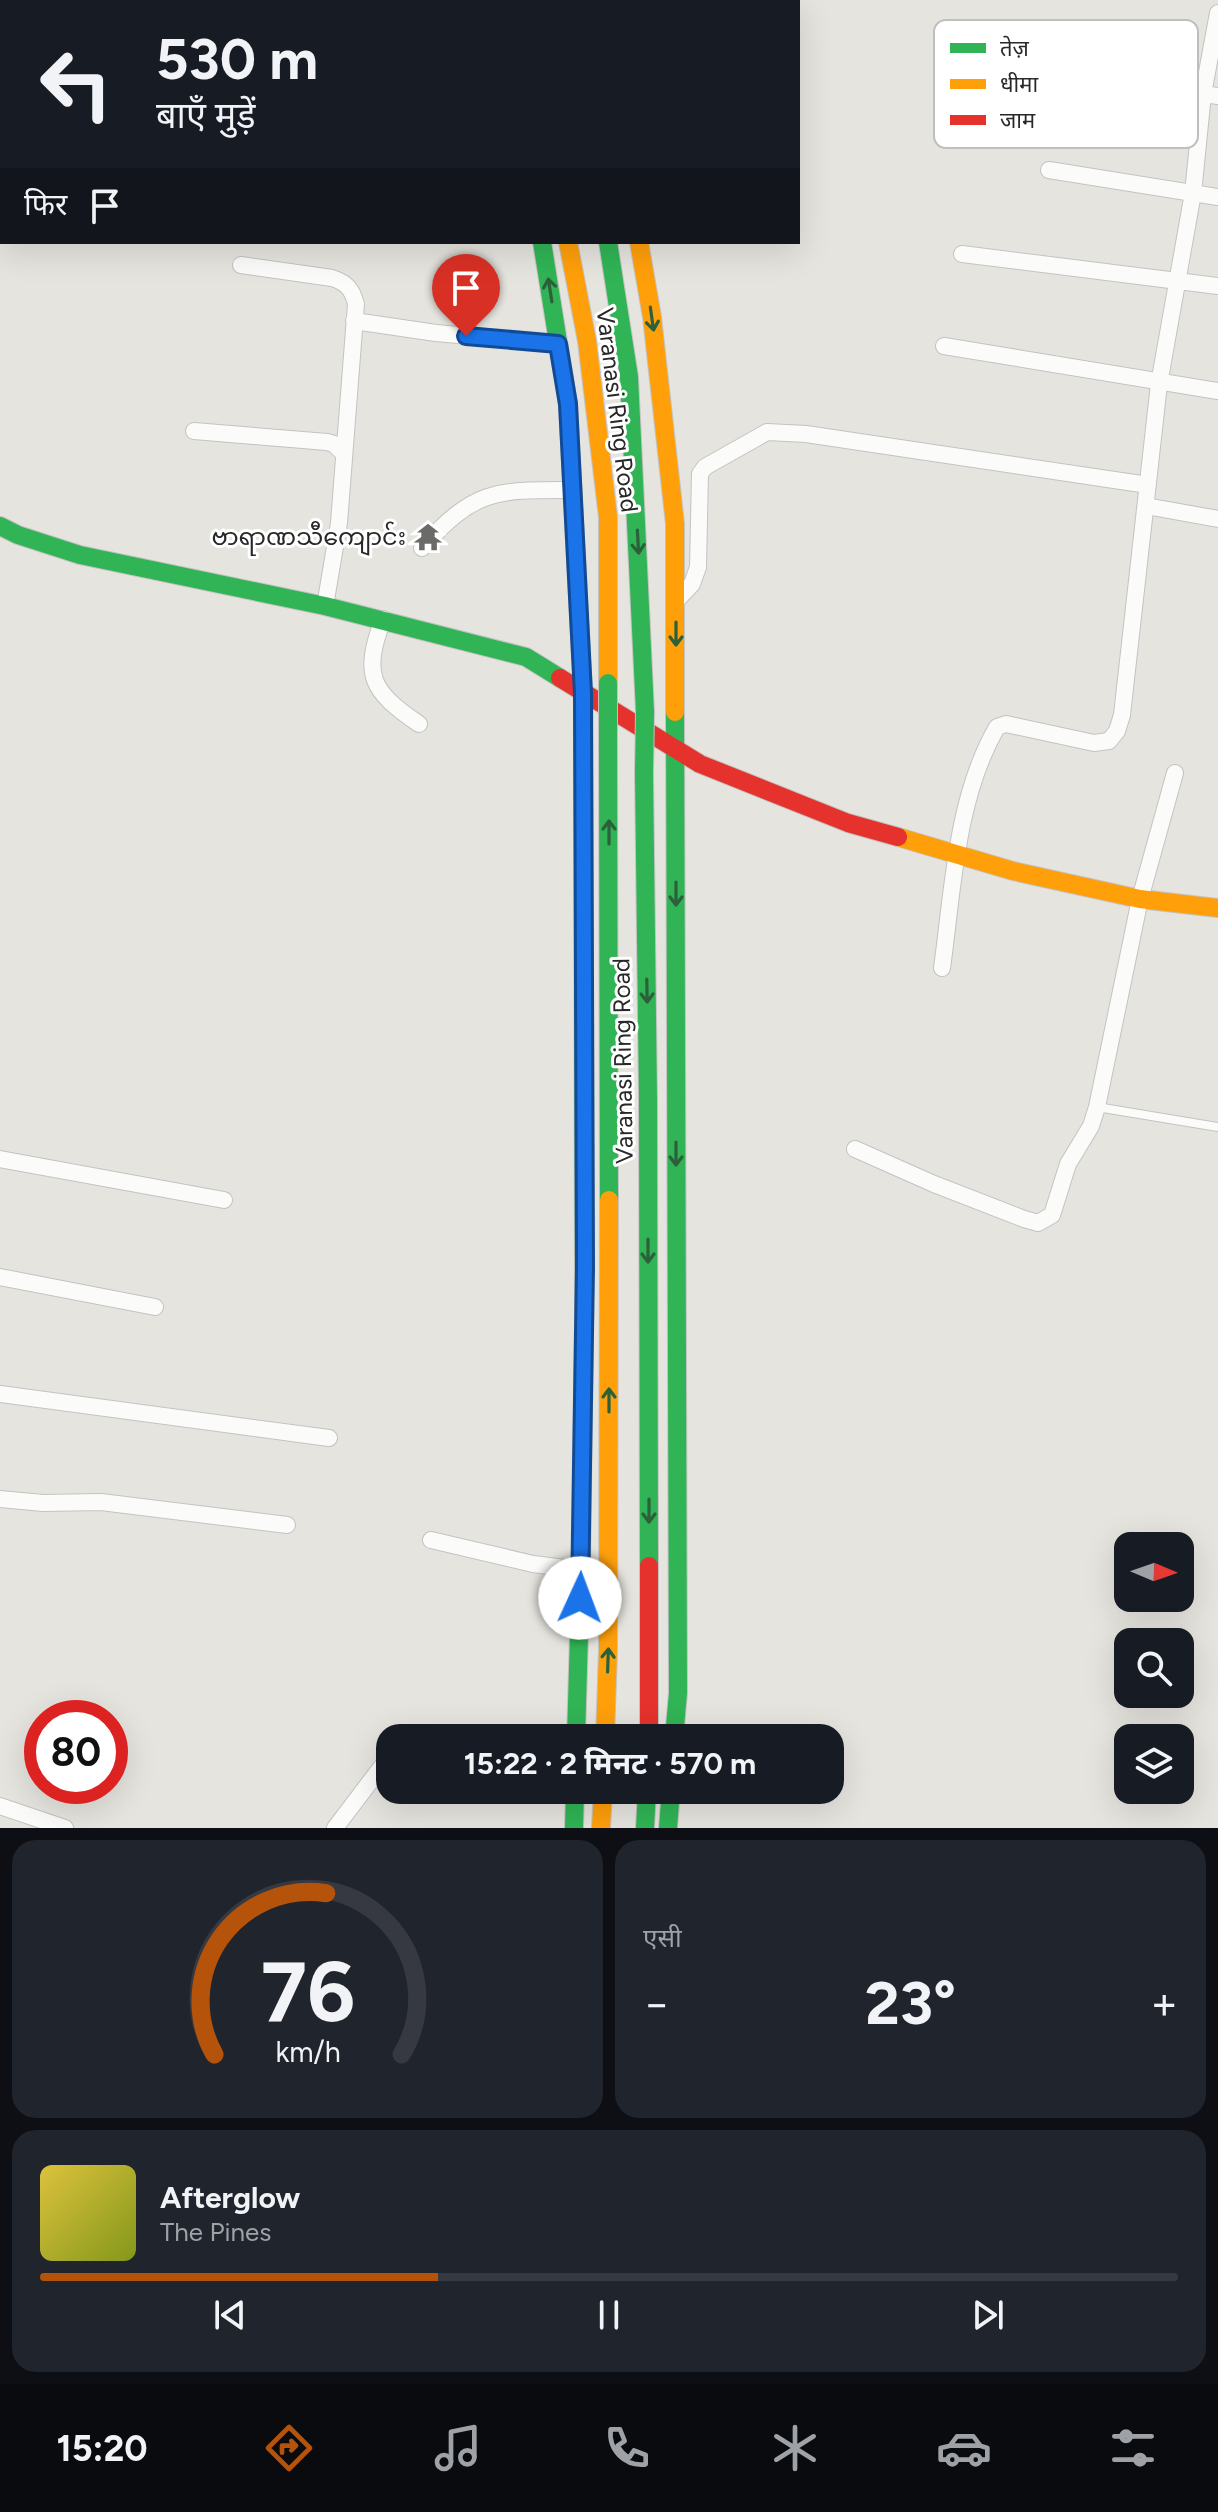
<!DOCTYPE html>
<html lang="hi">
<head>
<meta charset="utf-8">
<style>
	body { margin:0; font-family:Figtree,"Noto Sans Devanagari","Noto Sans Myanmar",sans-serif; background:#20242c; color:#f1f3f6; height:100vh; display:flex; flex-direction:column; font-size:30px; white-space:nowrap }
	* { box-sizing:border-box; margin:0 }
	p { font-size:26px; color:#9ea1a6 }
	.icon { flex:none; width:44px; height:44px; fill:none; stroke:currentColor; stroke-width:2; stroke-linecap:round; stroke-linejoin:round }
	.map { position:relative; height:1828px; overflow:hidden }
	.side { display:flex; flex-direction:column; gap:12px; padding:12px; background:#0d0f14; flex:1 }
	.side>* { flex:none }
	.top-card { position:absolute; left:0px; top:0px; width:800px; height:244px; box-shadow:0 8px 32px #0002; background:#171b24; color:#f1f3f6; overflow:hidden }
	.needle { width:52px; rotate:92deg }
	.controls { position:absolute; left:1114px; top:1532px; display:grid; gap:16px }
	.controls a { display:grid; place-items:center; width:80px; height:80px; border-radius:16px; background:#171b24; box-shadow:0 8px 32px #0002; font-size:40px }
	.speed { position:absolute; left:24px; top:1700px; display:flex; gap:16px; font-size:40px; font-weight:700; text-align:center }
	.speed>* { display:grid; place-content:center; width:104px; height:104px; border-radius:50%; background:#171b24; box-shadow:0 8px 32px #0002; line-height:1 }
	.speed .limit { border:12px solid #d22; background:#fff; color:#111 }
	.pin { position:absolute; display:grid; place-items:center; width:68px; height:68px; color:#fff; margin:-82px -34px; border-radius:50% 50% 50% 0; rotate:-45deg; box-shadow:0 0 8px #0007 }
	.pin .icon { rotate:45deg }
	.me { position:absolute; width:88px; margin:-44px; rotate:2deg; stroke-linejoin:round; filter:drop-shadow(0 0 6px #0008) }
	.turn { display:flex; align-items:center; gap:28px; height:168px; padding:0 24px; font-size:36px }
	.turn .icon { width:104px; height:104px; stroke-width:2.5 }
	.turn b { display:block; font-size:56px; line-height:68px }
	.then { display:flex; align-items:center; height:76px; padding:0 24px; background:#0003; gap:16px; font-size:30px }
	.big { font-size:60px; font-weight:700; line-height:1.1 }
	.side .widget { flex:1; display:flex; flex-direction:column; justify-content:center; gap:12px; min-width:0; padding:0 28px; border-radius:24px; background:#20242c }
	.side .dial { align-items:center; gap:0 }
	.dial svg { height:208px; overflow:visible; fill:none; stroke:#363941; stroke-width:7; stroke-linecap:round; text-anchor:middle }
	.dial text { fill:#f1f3f6; stroke:none }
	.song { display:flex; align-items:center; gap:24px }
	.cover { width:96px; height:96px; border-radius:12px; background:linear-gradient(135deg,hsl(50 70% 55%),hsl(70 70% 35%)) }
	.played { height:8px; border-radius:4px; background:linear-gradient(90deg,#b45309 35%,#363941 35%) }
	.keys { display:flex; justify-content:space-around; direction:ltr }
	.heat { display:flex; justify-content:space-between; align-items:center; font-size:44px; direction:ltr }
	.side .tiles { flex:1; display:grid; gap:12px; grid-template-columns:1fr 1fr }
	.widget:last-child { grid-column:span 2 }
	.trip { position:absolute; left:376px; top:1724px; width:468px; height:80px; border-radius:24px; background:#171b24; box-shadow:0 8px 32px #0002; font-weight:700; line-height:80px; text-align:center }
	.dock { display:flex; height:128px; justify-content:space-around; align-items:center; background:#090b0e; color:#9ea1a6 }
	.dock .icon { width:56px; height:56px }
	.dock .on { color:#b45309 }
	.dock b { font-size:36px; color:#f1f3f6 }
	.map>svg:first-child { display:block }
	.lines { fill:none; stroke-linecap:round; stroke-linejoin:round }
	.lane-casing { stroke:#c4c3c3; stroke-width:10 }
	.street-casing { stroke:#c4c3c3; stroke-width:18 }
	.fast-casing { stroke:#c4c3c3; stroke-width:20 }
	.slow-casing { stroke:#c4c3c3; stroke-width:20 }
	.jam-casing { stroke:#c4c3c3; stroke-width:20 }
	.lane { stroke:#fbfbfa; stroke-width:8 }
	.street { stroke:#fbfbfa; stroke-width:16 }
	.fast { stroke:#30b455; stroke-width:18 }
	.slow { stroke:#ff9f0a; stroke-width:18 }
	.jam { stroke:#e5322d; stroke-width:18 }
	.fast-bridge-casing { stroke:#c3c2c0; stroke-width:20; stroke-linecap:butt }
	.fast-bridge { stroke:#30b455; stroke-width:18 }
	.oneway { stroke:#2b603a }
	.route-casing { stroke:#114b97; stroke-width:20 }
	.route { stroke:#1a73e8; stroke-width:14 }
	.labels { text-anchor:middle; stroke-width:6; stroke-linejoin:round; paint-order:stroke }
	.street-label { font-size:24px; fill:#282828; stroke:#fff }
	.poi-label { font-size:24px; fill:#282828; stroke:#fff; text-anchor:end }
	.key { fill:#fff; stroke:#bebebe; stroke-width:2 }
	.key-label { font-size:22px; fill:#282828 }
</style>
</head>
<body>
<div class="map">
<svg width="1218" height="1828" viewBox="0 0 1218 1828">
	<rect width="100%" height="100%" fill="#e6e4de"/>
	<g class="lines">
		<defs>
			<path id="lane" d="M343,0L344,2
				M1097,1107L1218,1127"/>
			<path id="street" d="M1082,76L1218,96
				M1049,170L1218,197
				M0,177H2
				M962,254L1218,286
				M241,265L332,278C347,283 352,289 356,304L339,523L325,606
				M354,321L436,333L558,344
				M944,346L1218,391
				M194,431L327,442L334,444L343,453
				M1146,506L1218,519
				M422,548C475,488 497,490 573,490
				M677,600L692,584L698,567L700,474L705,467L767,432L806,434L1148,485
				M383,619C362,676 371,691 419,724
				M942,968C953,889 956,798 997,727L1006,724L1094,743L1109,741L1117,731L1122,715L1159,384L1193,193L1203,94L1218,13
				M855,1149L934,1184L1024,1219L1038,1223L1052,1215L1068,1164L1091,1126L1097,1107L1140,899L1175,773
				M0,1159L224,1200
				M0,1277L155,1307
				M0,1394L329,1438
				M0,1499L43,1503L101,1502L287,1525
				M431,1540L533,1564L581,1570
				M0,1806L65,1828
				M335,1828L389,1757"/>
			<path id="fast" d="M513,0V2
				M551,0L552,2
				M585,0V2
				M542,242L568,404L583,693L584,1324
				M608,242L629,377L645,712
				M0,526L18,535L80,555L325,606L526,657L560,678
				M608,737L609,1200
				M644,773L648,1100L649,1566
				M576,1738L581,1566
				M674,1738L678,1693L675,712
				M574,1828L575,1790
				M645,1828L647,1790
				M668,1828L671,1790"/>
			<path id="slow" d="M568,242L587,341L608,517V683
				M639,242L652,317L675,524V712
				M898,837L1013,871L1140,899L1218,908
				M605,1738L608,1651L609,1200
				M601,1828L603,1790"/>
			<path id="jam" d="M486,0L487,2
				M560,678L700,764L848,823L898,837
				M581,1566L584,1324
				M649,1566V1738"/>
		</defs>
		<use href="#lane" class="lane-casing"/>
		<use href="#street" class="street-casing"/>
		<use href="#fast" class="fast-casing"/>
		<use href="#slow" class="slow-casing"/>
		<use href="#jam" class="jam-casing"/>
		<use href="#lane" class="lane"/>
		<use href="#street" class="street"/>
		<use href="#fast" class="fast"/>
		<use href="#slow" class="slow"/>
		<use href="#jam" class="jam"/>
		<defs>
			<path id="fast-bridge" d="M608,683V737
				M644,773L645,712"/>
		</defs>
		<use href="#fast-bridge" class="fast-bridge-casing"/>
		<use href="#fast-bridge" class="fast-bridge"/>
	</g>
	<defs><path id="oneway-shaft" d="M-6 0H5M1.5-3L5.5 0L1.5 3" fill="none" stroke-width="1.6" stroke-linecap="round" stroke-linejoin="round" transform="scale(2)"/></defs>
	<g class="oneway">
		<use href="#oneway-shaft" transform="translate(550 290) rotate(-99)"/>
		<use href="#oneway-shaft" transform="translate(652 319) rotate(82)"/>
		<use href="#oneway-shaft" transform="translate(638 542) rotate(87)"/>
		<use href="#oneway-shaft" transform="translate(676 634) rotate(90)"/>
		<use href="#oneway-shaft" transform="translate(609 832) rotate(-90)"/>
		<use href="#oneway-shaft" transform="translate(676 894) rotate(90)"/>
		<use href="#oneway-shaft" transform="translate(647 991) rotate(89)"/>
		<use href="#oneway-shaft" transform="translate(676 1154) rotate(90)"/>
		<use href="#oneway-shaft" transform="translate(648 1251) rotate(90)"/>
		<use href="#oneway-shaft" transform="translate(609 1400) rotate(-90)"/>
		<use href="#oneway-shaft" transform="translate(649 1511) rotate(90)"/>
		<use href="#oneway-shaft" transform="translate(608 1660) rotate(-88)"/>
	</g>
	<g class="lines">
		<defs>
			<path id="route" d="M466,336L558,344L568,404L583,693L585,1267L580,1598"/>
		</defs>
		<use href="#route" class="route-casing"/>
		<use href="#route" class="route"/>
	</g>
	<defs>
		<symbol id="temple-bare" viewBox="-9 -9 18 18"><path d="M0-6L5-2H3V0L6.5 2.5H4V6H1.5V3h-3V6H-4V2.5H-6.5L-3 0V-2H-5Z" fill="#6a6a68" stroke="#fff" stroke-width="2.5" paint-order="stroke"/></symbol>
	</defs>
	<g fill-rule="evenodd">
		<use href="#temple-bare" x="408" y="517" width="40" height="40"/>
	</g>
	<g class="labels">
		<g class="street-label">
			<text transform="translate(617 410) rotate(83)" y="8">Varanasi Ring Road</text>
			<text transform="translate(623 1061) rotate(-91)" y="8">Varanasi Ring Road</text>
		</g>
		<g class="poi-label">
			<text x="406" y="545">ဗာရာဏသီကျောင်း</text>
		</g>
	</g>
	<rect x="934" y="20" width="264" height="128" rx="12" class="key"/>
	<rect x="950" y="43" width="36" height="10" fill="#30b455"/>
	<rect x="950" y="79" width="36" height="10" fill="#ff9f0a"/>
	<rect x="950" y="115" width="36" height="10" fill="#e5322d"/>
	<g class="key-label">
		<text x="1000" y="56">तेज़</text>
		<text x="1000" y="92">धीमा</text>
		<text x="1000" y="128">जाम</text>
	</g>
</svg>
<div class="controls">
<a><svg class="needle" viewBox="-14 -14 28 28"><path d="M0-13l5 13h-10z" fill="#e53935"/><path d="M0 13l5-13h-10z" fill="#9ea1a6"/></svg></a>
<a><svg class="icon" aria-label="search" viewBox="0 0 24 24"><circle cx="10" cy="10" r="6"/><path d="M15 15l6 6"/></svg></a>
<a><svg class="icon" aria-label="layers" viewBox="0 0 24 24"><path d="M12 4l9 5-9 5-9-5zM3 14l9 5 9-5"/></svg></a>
</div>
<div class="speed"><div class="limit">80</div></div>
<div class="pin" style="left:466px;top:336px;background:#d93025"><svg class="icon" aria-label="arrive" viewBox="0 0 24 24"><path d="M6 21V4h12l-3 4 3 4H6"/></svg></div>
<svg class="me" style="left:580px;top:1598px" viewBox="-20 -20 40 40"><circle r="19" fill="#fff"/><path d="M0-13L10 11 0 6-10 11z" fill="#1a73e8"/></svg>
<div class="trip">15:22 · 2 मिनट · 570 m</div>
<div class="top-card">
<div class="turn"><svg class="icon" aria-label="left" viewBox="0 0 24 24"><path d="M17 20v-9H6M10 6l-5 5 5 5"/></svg><div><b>530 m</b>बाएँ मुड़ें</div></div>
<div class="then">फिर<svg class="icon" aria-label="arrive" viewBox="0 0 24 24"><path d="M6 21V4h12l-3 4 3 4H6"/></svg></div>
</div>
</div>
<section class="side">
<div class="tiles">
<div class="widget dial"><svg viewBox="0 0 100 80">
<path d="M14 69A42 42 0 1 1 86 69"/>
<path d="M14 69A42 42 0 0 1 57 7" stroke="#b45309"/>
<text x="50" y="56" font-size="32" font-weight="700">76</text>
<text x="50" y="72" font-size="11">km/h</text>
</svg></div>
<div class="widget"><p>एसी</p>
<div class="heat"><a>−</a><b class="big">23°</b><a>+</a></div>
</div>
<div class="widget">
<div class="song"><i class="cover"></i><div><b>Afterglow</b><p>The Pines</p></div></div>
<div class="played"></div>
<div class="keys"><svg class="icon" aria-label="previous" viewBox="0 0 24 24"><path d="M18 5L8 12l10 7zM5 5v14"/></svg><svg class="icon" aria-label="pause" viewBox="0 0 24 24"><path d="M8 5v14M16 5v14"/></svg><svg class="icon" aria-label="next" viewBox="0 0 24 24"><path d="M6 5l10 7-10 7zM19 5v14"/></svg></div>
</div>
</div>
</section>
<nav class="dock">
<b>15:20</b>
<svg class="icon on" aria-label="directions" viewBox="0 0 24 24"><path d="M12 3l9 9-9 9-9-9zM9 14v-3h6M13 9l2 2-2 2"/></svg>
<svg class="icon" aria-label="music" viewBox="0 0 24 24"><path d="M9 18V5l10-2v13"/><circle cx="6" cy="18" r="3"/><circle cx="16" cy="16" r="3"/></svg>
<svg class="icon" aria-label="phone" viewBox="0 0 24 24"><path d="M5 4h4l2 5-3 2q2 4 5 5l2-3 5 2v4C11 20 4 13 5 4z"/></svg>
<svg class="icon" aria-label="climate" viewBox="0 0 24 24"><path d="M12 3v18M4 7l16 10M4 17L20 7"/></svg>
<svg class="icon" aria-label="car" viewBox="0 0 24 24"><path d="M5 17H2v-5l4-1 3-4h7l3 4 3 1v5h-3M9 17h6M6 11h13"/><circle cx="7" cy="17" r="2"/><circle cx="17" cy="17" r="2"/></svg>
<svg class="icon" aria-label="filters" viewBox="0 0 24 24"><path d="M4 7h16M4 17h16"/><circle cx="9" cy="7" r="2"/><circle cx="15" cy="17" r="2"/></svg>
</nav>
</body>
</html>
